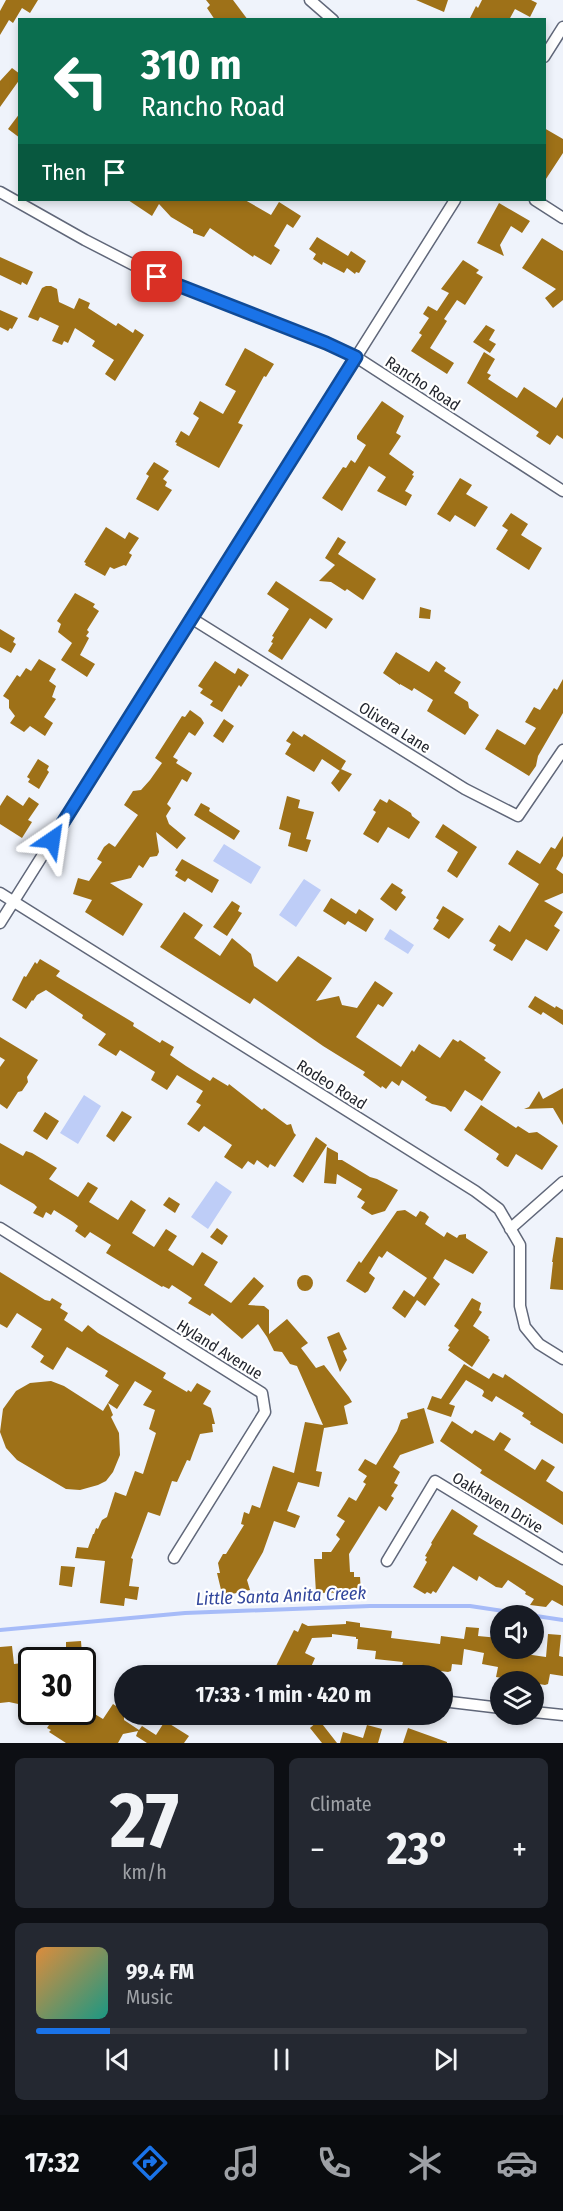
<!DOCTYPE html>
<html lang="en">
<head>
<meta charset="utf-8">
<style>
	body { margin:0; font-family:"Fira Sans Condensed",sans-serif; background:#242831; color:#f1f3f6; height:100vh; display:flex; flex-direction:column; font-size:22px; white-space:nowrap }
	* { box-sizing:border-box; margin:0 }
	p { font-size:20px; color:#9ea1a6 }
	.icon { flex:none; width:33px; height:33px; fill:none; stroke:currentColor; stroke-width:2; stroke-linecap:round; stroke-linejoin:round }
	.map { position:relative; height:1743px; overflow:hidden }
	.details { display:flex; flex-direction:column; gap:15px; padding:15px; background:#0d0f14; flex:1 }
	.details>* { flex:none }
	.banner { position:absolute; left:18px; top:18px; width:528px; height:183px; border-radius:0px; box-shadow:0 3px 9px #0003; background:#0b6e4f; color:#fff; overflow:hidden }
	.fabs { position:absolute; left:490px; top:1605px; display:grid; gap:12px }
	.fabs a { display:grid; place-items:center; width:54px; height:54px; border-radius:50%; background:#171b24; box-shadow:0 3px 9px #0003; font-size:30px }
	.speed { position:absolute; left:18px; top:1647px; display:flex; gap:12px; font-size:30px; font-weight:700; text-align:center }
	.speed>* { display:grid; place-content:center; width:78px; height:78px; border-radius:50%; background:#171b24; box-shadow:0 3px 9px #0003; line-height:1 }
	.speed .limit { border:3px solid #111; border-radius:9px; background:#fff; color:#111 }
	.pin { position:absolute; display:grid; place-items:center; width:51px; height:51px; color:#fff; margin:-26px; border-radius:12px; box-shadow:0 3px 9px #0006 }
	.me { position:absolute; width:66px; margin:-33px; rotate:32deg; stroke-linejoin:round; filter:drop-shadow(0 0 4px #0008) }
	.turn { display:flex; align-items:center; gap:21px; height:126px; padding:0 24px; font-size:27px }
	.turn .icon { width:78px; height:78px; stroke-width:2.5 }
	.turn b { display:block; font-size:42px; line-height:51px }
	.then { display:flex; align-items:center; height:57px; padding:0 24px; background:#0003; gap:12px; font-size:22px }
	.big { font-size:45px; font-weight:700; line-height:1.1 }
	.details .widget { flex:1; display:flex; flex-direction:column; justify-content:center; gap:9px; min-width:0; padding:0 21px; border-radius:9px; background:#242831 }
	.details .dial { align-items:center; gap:0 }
	.dial b { font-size:78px; line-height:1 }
	.song { display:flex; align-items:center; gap:18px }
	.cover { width:72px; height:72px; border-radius:9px; background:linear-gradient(135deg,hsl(30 70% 55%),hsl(170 70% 35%)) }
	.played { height:6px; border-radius:3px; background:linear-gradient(90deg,#1a73e8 15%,#363941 15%) }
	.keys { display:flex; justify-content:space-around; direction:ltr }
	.heat { display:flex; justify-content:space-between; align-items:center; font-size:33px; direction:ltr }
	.details .tiles { flex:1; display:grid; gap:15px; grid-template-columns:1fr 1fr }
	.widget:last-child { grid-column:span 2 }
	.trip { position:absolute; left:114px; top:1665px; width:339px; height:60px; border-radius:30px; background:#171b24; box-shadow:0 3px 9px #0003; font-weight:700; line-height:60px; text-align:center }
	.menu { display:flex; height:96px; justify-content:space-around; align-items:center; background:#090b0e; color:#9ea1a6 }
	.menu .icon { width:42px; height:42px }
	.menu .current { color:#1a73e8 }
	.menu b { font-size:27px; color:#f1f3f6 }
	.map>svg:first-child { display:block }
	.green { fill:#becdf7 }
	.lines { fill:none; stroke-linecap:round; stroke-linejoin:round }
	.stream { stroke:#a6bbf8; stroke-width:4 }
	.building { fill:#9e7118 }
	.minor-casing { stroke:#606779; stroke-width:13 }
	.minor { stroke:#fff; stroke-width:10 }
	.route-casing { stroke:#114b97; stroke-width:15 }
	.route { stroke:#1a73e8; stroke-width:10 }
	.labels { text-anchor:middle; stroke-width:4.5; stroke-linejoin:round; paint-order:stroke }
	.street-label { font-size:16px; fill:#23262e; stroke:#fff }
	.water-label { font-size:18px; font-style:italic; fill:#31469c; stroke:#fff }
</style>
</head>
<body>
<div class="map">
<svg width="563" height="1743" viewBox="0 0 563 1743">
	<rect width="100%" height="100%" fill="#eff3fb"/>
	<path class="green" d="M224,844L261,867L251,884L213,861Z
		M304,879L321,890L296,927L279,915Z
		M390,929L414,945L408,954L384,939Z
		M84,1095L101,1106L78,1144L60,1133Z
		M216,1181L232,1192L208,1229L191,1217Z"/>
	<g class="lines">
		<path class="stream" d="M0,1630L185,1613L370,1606H470L563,1620"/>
	</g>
	<path class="building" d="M6,0H38L30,13L22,8L13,23L9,20L0,35V11Z
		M206,0H233L248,20H215L207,8L210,5Z
		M416,0H448L444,12Z
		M482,0H531L537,3L530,17L515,9L509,20H469L476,6L478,8Z
		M12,68L20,74V79L0,107V81Z
		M20,113V138L8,129Z
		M544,128L563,139V153L544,182Z
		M128,200H245L271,215L279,202L301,216L293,228L287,224L274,246L280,250L271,265L254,255L253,257L210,228L204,237L193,233V230L171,217L159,204L152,216Z
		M499,203L530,221L522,233L511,226L500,245L504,256L477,243Z
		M317,237L348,256L351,251L366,261L359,273L356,272L355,274L347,268L344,273L323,262L322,265L313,259L316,254L309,249Z
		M542,238L563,251V300L553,308L545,298L556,289L522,268Z
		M0,257L33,272L27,285L22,282L21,285L0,275Z
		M463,260L479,270L476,273L483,277L465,305L457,300L444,319L447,321L430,348L454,363L447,374L411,351L422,335L419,333L429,318L423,314L428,306L437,311L449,293L441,289Z
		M46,286H51L57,289L59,302L74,309L79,298L90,303L88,308L116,326L118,323L133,333L135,329L144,335L115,381L105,374L114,360L92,346L95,341L75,328L68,343L64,341L62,345L52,341L59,326L40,317L38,321L28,317L42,288Z
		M0,310L18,318L12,329L10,328L8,331L0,327Z
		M486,325L495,330L489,340L496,344L490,353L473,342Z
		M245,348L274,364L266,377L264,376L238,423L243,425L219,468L176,445L177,443L175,442L181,431L189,436L199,418L193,414L200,401L223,414L236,391L225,385Z
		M484,352L495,359L487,373L491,375L488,379L517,398L524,387L556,408L563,397V439L557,435L550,445L536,436L539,432L467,383Z
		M382,401L404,416L396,433L401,436L389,454L414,472L412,475L414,476L405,491L412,495L406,506L377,491L386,477L369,466L342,511L322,498L343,467L346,468L351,460L355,463L366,445L357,439V436Z
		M154,462L169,471L163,479L167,482L165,486L172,490L158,511L136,499L149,476L146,474Z
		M460,478L472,485L466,494L488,507L475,527L455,515L450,522L437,514Z
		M511,513L528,524L521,535L542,548L529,570L496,549L508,530L502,526Z
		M106,527L125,539L129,532L139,538L129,553L132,555L126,566L124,565L114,569L110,567L105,576L85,565L86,563L84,562Z
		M338,537L346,542L338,554L376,579L363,600L347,589L345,591L331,582L319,581L335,565L325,558Z
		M276,581L333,619L326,629L310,618L282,660L268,651L273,643L271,642L274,637L272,636L289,609L267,594Z
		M75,593L95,604L93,607L99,611L87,630L89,632L86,636L89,638L80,655L95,664L87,677L61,660L72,643L58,632L61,624L57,621Z
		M420,607L431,610L430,619L419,618Z
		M0,629L15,638L13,642L16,644L11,653L0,647Z
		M396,652L429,672L436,661L446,668L444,671L461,682L454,693L468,702L469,708L479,715L465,735L427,711L433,700L414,688L412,691L400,684V685L383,673Z
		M39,659L56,669L49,681L56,686L52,697L56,699L44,717L53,723L45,736L30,726L24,732L10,723L15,716L9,708V700L3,696L17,675L20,677L26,668L31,671Z
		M215,661L235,674L238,668L249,675L241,687L239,685L222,712L210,705L213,701L200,693L203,689L198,686Z
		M563,679V713L538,756L536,766L529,776L485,749L497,729L525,745L536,728L525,722L534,707L540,710L554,688L557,690Z
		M190,710L201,718L204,723L195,736L189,732L173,757L178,760L176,763L192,773L187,782L182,779L167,804L171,808L166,816L169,824L186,838L177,849L156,832L159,852L157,856L150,857L143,868L139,865L131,878L110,883L143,904L123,936L85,912L92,900L73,894L78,878L89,881L102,862L97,859L104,847L109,843L115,847L138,815L124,805L133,791L141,790L150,780L162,763L155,758L182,716L185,717Z
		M224,719L234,726L223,743L213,736Z
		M293,731L302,737L304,734L346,761L340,771L322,759L314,772L285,754L291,744L286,741Z
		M38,759L49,766L47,770L49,772L39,789L28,782L30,779L27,777Z
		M341,769L352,774L339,792L331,783Z
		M7,795L23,806L29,797L39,804L28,820L32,822L22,838L0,824V806Z
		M287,796L300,800L298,808L314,812L306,839L311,840L307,852L288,846L291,833L279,829Z
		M380,799L387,803L389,799L411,813L412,816L420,822L409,839L388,827L378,843L363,834L376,812L373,810Z
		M201,803L210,808L209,811L240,831L234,840L194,815Z
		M443,824L477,847L457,878L447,871L458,852L435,837Z
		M563,836V856L556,869L563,874V893L544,901L563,912L554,926L560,930L547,951L526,939L512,961L493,950L496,945L489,941L499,925L510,932L539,884L508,864L517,850L540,864L551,847L555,849Z
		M182,859L219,880L212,893L188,878L185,882L175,876L178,872L175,870Z
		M392,883L403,890L401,893L406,897L396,911L380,899Z
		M331,898L356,914L359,909L374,919L366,932L348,921L345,925L323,911Z
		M232,901L240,906L238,911L242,913L227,936L213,927Z
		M443,906L464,919L449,939L433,929L439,920L436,918Z
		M184,912L203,925L194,938L220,956L232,938L251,954L254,966L277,982L298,956L309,963L332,978L316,1001L339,996L342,1005L357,1008L375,981L393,993L383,1007L378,1004L356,1037L401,1067L412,1050L414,1052L419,1044L440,1058L453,1039L458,1042L460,1040L486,1058L484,1060L501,1072L482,1101L465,1090L451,1112L445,1107L432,1104L425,1100L427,1097L402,1080L399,1086L392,1081L386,1089L382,1086L381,1088L363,1075L365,1072L323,1046L254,998L250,1004L160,947Z
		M40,959L60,971L56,976L134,1023L133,1026L160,1043L162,1040L174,1047L170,1055L186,1066L210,1081L213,1077L228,1086L229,1084L262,1110L264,1108L287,1125L291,1124L294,1133L296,1135L275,1167L270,1164L268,1168L257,1160L254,1165L248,1161L242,1169L224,1157L232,1145L204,1126L199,1132L187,1124L201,1105L196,1102L203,1091L177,1075L167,1090L151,1080L155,1072L120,1050L116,1056L98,1045L106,1034L82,1018L83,1015L46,990L37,995L33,1001L32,1000L26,1009L12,1000L24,976L26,977L35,962L37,964Z
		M535,996L555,1008L556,1006L563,1010V1025L543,1012L541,1015L528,1007Z
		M0,1037L38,1060L27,1077L28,1082L22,1091L18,1092L7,1109L0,1104V1067L5,1060L0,1057Z
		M563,1088V1125L553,1108L524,1109L529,1107L539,1091L543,1099Z
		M481,1105L516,1128L518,1126L529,1133L537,1132L558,1146L542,1170L516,1154L508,1167L505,1166L496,1159L499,1154L464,1130Z
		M122,1111L132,1117L114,1142L106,1136Z
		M45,1112L59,1121L47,1140L33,1131Z
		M316,1137L327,1145L303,1183L293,1176Z
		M0,1143L23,1156L26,1151L32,1153L57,1168L49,1179L78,1197L88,1182L98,1188L89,1202L118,1220L131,1200L146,1210L132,1233L154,1247L166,1229L177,1236L168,1250L193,1266L202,1252L218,1262L204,1285L231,1303L254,1277L264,1286L248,1305L264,1306L269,1310V1334L287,1319L308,1343L301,1348L316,1368L324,1365L349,1397L352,1402L344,1406L348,1424L324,1428L316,1471L322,1472L319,1487L298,1482L287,1511L300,1516L295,1528L274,1521L263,1552L247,1580L250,1590L232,1594L233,1597L223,1598L217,1573H220L218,1563L223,1554H226L244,1525L241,1524L244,1512L249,1514L252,1505L260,1508L273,1466L294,1473L305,1422L323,1425L297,1366L290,1364L282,1352L274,1351L267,1337L258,1324L242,1339L212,1313L210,1316L188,1303L192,1298L172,1285L169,1289L163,1286L162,1287L106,1253L111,1245L90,1232L85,1238L75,1231L78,1226L73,1222L54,1210L51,1215L46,1212L43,1218L33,1213L37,1207L34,1204L0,1184Z
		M327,1147L338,1153V1160H342L370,1177L377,1179L398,1190L385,1211L372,1215L361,1208L365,1202L357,1197L362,1189L337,1174L336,1184L324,1183Z
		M169,1197L180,1204L175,1213L163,1205Z
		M405,1210L416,1217L420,1211L425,1213L429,1217L425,1224L444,1237L447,1232L457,1238L459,1235L466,1234V1238L488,1252L473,1274L445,1259L433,1278L440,1284L425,1306L417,1300L405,1318L392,1308L404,1290L414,1297L427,1278L387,1251L382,1258L379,1256L369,1273L375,1278L368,1291L365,1293L346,1281L359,1261L361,1263L397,1211Z
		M217,1228L228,1236L222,1245L210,1237Z
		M556,1237L563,1238V1290L550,1289L553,1262H552Z
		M0,1272L45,1300L50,1301L52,1298L62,1304L60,1308L68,1313L64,1320L82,1332L88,1325L98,1333L166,1373L163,1378L187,1392L188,1390L191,1392L197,1383L211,1391L203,1404L211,1408L215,1424H212L213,1432L200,1434L190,1461L187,1460L177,1482L172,1481L160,1516L148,1512L131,1558L133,1559L129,1586L139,1587L137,1600L125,1598L124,1606L100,1603L105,1561L75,1558L77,1547L88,1548L93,1534H94L96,1528L98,1529L102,1520L107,1517L115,1492L126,1496L135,1471L143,1474L156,1433L149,1429L155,1410L143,1405L152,1391L135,1381L117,1409L108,1403L113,1415L111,1417L119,1433L120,1455L113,1472L106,1481L98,1485L80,1490L66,1489L17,1460L6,1448L0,1432L3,1409L16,1391L30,1383L51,1381L64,1386L103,1411L119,1385L105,1376L108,1371L67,1347L53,1370L40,1362L44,1356L31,1347L42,1329L17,1313L7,1328L0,1324Z
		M297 1283a8 8 0 1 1 16 0a8 8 0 1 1-16 0Z
		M472,1298L481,1303L479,1310L482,1312L473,1326L489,1337L488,1338L490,1340L472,1367L448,1350L450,1347L448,1346L459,1330L454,1326Z
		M339,1332L347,1349L343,1351L347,1360L340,1372L327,1337Z
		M464,1364L489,1379L493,1373L503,1378L505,1374L563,1414V1444L530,1424L531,1422L522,1416L524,1413L496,1396L492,1402L482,1396L484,1392L483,1390L466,1380L449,1404L455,1406L451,1417L427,1409L432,1396L441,1399Z
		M424,1408L434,1443L400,1455L393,1467L400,1472L394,1483L398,1485L391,1496L394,1498L386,1511L379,1506L349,1554L350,1572H354V1577H360L361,1592L316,1593L314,1559H322V1552H331L340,1539L336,1535L345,1521L337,1516L349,1497L356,1501L366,1484L363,1482L367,1476L358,1470L365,1459L376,1465L397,1431L401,1420L408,1418L407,1413Z
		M452,1421L472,1434L475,1430L494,1441L500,1432L511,1439L504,1450L535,1470L542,1459L555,1467L546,1481L563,1492V1525L480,1473L482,1470L440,1441Z
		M452,1509L478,1526L473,1534L563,1586V1606L552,1600L546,1607L530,1605L534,1599L525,1594L526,1592L508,1580L502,1588L496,1587L479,1576L477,1581L453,1566L436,1593L433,1591L431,1594L427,1592L425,1594L413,1587L427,1562L425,1560L427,1557L425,1556L432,1544L431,1543Z
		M61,1566L75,1567L72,1587L59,1585Z
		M346,1621L360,1623V1627L392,1631L391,1638L440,1644L441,1636L464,1639L466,1627L479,1628L478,1636L499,1638V1646H501V1648H512L511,1652L546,1657L548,1634L561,1635L559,1656L563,1657V1676L550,1674L548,1684L545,1685L496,1677L498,1667L482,1664L484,1653L464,1649L462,1665L452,1664L451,1671L448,1672L402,1666L403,1662L375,1659L376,1651L357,1649L358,1639H356V1637L332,1634V1637L312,1638L305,1653L315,1658L307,1676H259L261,1665L275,1668L294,1630L298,1632L302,1623L308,1626L346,1624Z
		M81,1641L82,1654L78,1660H61L66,1653V1642Z
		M12,1646L14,1664L22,1663L26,1683L32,1685V1707L9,1702L0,1703V1647Z
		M113,1704L124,1711V1720L139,1730L142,1726L156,1735L165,1721L189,1736L184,1743H147L136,1736L138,1731L123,1734L118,1743H66L49,1732L51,1730L47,1728L57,1713L67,1720L71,1716L81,1723L88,1710L103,1719Z
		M319,1720L337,1743H322L310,1728Z
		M367,1725L382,1729L378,1743H340L343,1732L363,1738Z
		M408,1728L447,1742V1743H403Z"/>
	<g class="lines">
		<defs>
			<path id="minor" d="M310,0L333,20
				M544,57L563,27
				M0,192L85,240L157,277L326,343L356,357L563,491
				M535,200L563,218
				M191,618L465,789L518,816L563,750
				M0,893L475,1191L499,1209L520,1245V1306L525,1327L539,1344L563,1359
				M0,923L455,200
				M0,1228L262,1393L265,1412L174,1558
				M510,1229L563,1182
				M387,1561L435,1481L563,1559
				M442,1701L501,1708
				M534,1712L563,1715"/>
		</defs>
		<use href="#minor" class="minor-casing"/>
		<use href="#minor" class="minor"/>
	</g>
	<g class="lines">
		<defs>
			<path id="route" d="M52,840L356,357L326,343L157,277"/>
		</defs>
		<use href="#route" class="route-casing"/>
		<use href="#route" class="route"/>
	</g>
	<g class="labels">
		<g class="street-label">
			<text transform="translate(423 383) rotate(33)" y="6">Rancho Road</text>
			<text transform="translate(395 727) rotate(32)" y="6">Olivera Lane</text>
			<text transform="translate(332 1084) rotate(32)" y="6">Rodeo Road</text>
			<text transform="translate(220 1349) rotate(32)" y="6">Hyland Avenue</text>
			<text transform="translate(498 1502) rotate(31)" y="6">Oakhaven Drive</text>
		</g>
		<g class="water-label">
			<text transform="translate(281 1596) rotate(-2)" y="6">Little Santa Anita Creek</text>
		</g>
	</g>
</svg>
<div class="fabs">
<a><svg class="icon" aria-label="sound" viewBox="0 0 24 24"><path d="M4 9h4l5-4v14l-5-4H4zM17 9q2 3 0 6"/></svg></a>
<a><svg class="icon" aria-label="layers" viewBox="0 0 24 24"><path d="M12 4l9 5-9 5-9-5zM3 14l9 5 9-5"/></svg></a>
</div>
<div class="speed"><div class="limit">30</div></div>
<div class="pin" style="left:157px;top:277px;background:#d93025"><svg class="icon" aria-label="arrive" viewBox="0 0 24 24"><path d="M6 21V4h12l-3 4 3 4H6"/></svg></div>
<svg class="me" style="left:52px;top:840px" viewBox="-20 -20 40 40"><path d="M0-17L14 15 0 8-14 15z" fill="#1a73e8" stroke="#fff" stroke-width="4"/></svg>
<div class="trip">17:33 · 1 min · 420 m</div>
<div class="banner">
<div class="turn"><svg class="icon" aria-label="left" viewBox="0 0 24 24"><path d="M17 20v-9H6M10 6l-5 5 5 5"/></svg><div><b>310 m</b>Rancho Road</div></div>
<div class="then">Then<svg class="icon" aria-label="arrive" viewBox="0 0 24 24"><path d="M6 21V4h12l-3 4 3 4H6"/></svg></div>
</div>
</div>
<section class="details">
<div class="tiles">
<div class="widget dial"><b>27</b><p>km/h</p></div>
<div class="widget"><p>Climate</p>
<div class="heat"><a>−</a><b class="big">23°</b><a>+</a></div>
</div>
<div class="widget">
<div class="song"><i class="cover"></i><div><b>99.4 FM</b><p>Music</p></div></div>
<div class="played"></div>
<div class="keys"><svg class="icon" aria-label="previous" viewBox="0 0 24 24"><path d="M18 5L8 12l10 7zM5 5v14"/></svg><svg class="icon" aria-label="pause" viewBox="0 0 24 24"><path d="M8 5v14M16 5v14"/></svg><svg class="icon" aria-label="next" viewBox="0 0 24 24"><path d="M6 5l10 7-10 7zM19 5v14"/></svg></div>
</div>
</div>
</section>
<nav class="menu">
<b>17:32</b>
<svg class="icon current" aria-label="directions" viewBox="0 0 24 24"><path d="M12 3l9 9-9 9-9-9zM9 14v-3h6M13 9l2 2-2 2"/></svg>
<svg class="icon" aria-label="music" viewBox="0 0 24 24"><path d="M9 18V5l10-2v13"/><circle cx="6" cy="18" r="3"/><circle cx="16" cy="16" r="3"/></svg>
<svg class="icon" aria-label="phone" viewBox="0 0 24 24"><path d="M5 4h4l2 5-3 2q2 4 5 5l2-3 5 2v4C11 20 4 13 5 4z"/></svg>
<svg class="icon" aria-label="climate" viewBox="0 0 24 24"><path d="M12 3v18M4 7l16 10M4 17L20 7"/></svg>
<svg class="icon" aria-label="car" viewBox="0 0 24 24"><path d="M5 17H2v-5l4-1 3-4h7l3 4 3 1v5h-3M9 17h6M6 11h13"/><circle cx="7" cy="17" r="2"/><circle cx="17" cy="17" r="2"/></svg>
</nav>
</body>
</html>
